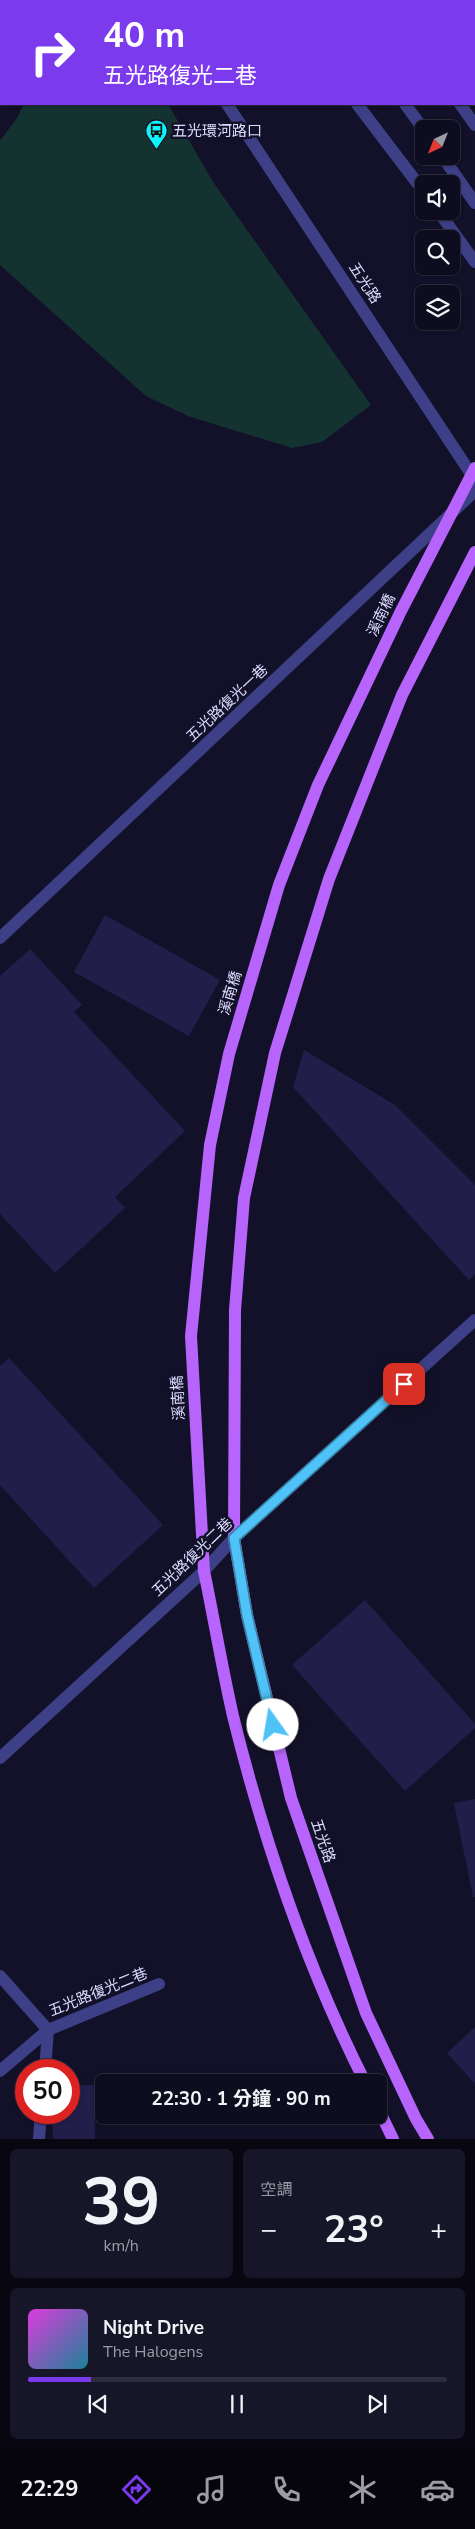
<!DOCTYPE html>
<html lang="zh-TW">
<head>
<meta charset="utf-8">
<style>
	body { margin:0; font-family:"Nunito Sans","Noto Sans TC",sans-serif; background:#171628; color:#f1f3f6; height:100vh; display:flex; flex-direction:column; font-size:19px; white-space:nowrap }
	* { box-sizing:border-box; margin:0 }
	p { font-size:16px; color:#9b9ca4 }
	.icon { flex:none; width:28px; height:28px; fill:none; stroke:currentColor; stroke-width:2; stroke-linecap:round; stroke-linejoin:round }
	.map { position:relative; height:2139px; overflow:hidden }
	.details { display:flex; flex-direction:column; gap:10px; padding:10px; background:#080711; flex:1 }
	.details>* { flex:none }
	.top-card { position:absolute; left:0px; top:0px; width:475px; height:105px; box-shadow:0 1px 4px #0004,0 0 0 1px #2e2d3d; background:#7c3aed; color:#fff; overflow:hidden }
	.needle { width:32px; rotate:223deg }
	.controls { position:absolute; left:415px; top:120px; display:grid; gap:10px }
	.controls a { display:grid; place-items:center; width:45px; height:45px; border-radius:8px; background:#0e0d1f; box-shadow:0 1px 4px #0004,0 0 0 1px #2e2d3d; font-size:25px }
	.speed { position:absolute; left:15px; top:2059px; display:flex; gap:10px; font-size:25px; font-weight:700; text-align:center }
	.speed>* { display:grid; place-content:center; width:65px; height:65px; border-radius:50%; background:#0e0d1f; box-shadow:0 1px 4px #0004,0 0 0 1px #2e2d3d; line-height:1 }
	.speed .limit { border:8px solid #d22; background:#fff; color:#111 }
	.pin { position:absolute; display:grid; place-items:center; width:42px; height:42px; color:#fff; margin:-21px; border-radius:10px; box-shadow:0 2px 8px #0006 }
	.me { position:absolute; width:55px; margin:-28px; rotate:347deg; stroke-linejoin:round; filter:drop-shadow(0 0 4px #0008) }
	.turn { display:flex; align-items:center; gap:18px; height:105px; padding:0 20px; font-size:22px }
	.turn .icon { width:65px; height:65px; stroke-width:2.5 }
	.turn b { display:block; font-size:35px; line-height:42px }
	.big { font-size:38px; font-weight:700; line-height:1.1 }
	.details .widget { flex:1; display:flex; flex-direction:column; justify-content:center; gap:8px; min-width:0; padding:0 18px; border-radius:8px; background:#171628 }
	.details .dial { align-items:center; gap:0 }
	.dial b { font-size:65px; line-height:1 }
	.song { display:flex; align-items:center; gap:15px }
	.cover { width:60px; height:60px; border-radius:8px; background:linear-gradient(135deg,hsl(300 70% 55%),hsl(190 70% 35%)) }
	.played { height:5px; border-radius:2px; background:linear-gradient(90deg,#7c3aed 15%,#2e2d3d 15%) }
	.keys { display:flex; justify-content:space-around; direction:ltr }
	.heat { display:flex; justify-content:space-between; align-items:center; font-size:28px; direction:ltr }
	.details .tiles { flex:1; display:grid; gap:10px; grid-template-columns:1fr 1fr }
	.widget:last-child { grid-column:span 2 }
	.trip { position:absolute; left:95px; top:2074px; width:292px; height:50px; border-radius:8px; background:#0e0d1f; box-shadow:0 1px 4px #0004,0 0 0 1px #2e2d3d; font-weight:700; line-height:50px; text-align:center }
	.tab-bar { display:flex; height:80px; justify-content:space-around; align-items:center; background:#06050c; color:#9b9ca4 }
	.tab-bar .icon { width:35px; height:35px }
	.tab-bar .current { color:#7c3aed }
	.tab-bar b { font-size:22px; color:#f1f3f6 }
	.map>svg:first-child { display:block }
	.green { fill:#143330 }
	.building { fill:#231d4a }
	.lines { fill:none; stroke-linecap:round; stroke-linejoin:round }
	.minor { stroke:#3d4087; stroke-width:12 }
	.major { stroke:#b764fc; stroke-width:12 }
	.major-bridge { stroke:#b764fc; stroke-width:12 }
	.route-casing { stroke:#337fa1; stroke-width:12 }
	.route { stroke:#4fc3f7; stroke-width:9 }
	.labels { text-anchor:middle; stroke-width:5; stroke-linejoin:round; paint-order:stroke }
	.poi-label { font-size:15px; fill:#dbdafe; stroke:#131129; text-anchor:start }
	.street-label { font-size:15px; fill:#dbdafe; stroke:#131129 }
</style>
</head>
<body>
<div class="map">
<svg width="475" height="2139" viewBox="0 0 475 2139">
	<rect width="100%" height="100%" fill="#131129"/>
	<path class="green" d="M24,104H168L213,182L371,405L322,442L292,448L188,416L146,396L0,265V141L17,118Z"/>
	<path class="building" d="M105,915L220,980L189,1036L74,972Z
		M30,949L82,1005L74,1012L185,1131L115,1197L125,1208L55,1273L0,1214V976Z
		M304,1050L395,1105L475,1185V1274L469,1280L293,1087Z
		M9,1358L163,1525L94,1588L0,1485V1366Z
		M365,1600L475,1724V1728L405,1791L292,1665Z
		M475,1799V1897H473L454,1803Z
		M475,2027V2084L447,2053Z
		M94,2085L95,2139H53L52,2112H69V2086Z"/>
	<g class="lines">
		<path class="minor" d="M167,0L168,1
			M279,0L280,1
			M332,0L333,1
			M386,0L387,1
			M446,0L447,1
			M117,1L120,0
			M474,41L475,43
			M0,98L1,95
			M227,104L475,480
			M357,104L424,192
			M405,104L424,130
			M460,104L475,125
			M442,156L475,203
			M438,211L475,262
			M0,938L475,491
			M0,1758L204,1571L234,1538L475,1320
			M0,1976L48,2030
			M45,2070L48,2030
			M0,2071L48,2030L159,1984
			M39,2139L41,2112"/>
		<path class="major" d="M204,1571C214,1619 222,1668 233,1716C264,1842 307,1967 365,2082
			M379,2110L393,2139
			M428,2139L416,2119L366,2013L291,1798L247,1615L234,1538L235,1310L244,1198L275,1053L329,879L402,695L475,552"/>
		<path class="major-bridge" d="M204,1571L191,1336L210,1145L229,1054L279,885L318,785L401,611L475,468"/>
	</g>
	<g class="lines">
		<defs>
			<path id="route" d="M273,1725L247,1615L234,1538L404,1384"/>
		</defs>
		<use href="#route" class="route-casing"/>
		<use href="#route" class="route"/>
	</g>
	<defs>
		<symbol id="bus-pin" viewBox="-11 -11 22 30"><path d="M0 17L-7.5 6A9.5 9.5 0 1 1 7.5 6Z" fill="#0bf5fa" stroke="#131129"/><path d="M-5-6H5V4H4V6H2V4H-2V6H-4V4H-5ZM-3.5-4V0h7V-4ZM-3.5 1.2v1.5H-2V1.2ZM2 1.2v1.5H3.5V1.2Z" fill="#111"/></symbol>
	</defs>
	<g fill-rule="evenodd">
		<use href="#bus-pin" x="144" y="118" width="25" height="34"/>
	</g>
	<g class="labels">
		<g class="poi-label">
			<text x="172" y="136">五光環河路口</text>
		</g>
		<g class="street-label">
			<text transform="translate(365 283) rotate(57)" y="5">五光路</text>
			<text transform="translate(381 615) rotate(-64)" y="5">溪南橋</text>
			<text transform="translate(227 703) rotate(-43)" y="5">五光路復光一巷</text>
			<text transform="translate(230 993) rotate(-73)" y="5">溪南橋</text>
			<text transform="translate(178 1398) rotate(-93)" y="5">溪南橋</text>
			<text transform="translate(192 1557) rotate(-44)" y="5">五光路復光二巷</text>
			<text transform="translate(323 1841) rotate(71)" y="5">五光路</text>
			<text transform="translate(98 1992) rotate(-22)" y="5">五光路復光二巷</text>
		</g>
	</g>
</svg>
<div class="controls">
<a><svg class="needle" viewBox="-14 -14 28 28"><path d="M0-13l5 13h-10z" fill="#e53935"/><path d="M0 13l5-13h-10z" fill="#9b9ca4"/></svg></a>
<a><svg class="icon" aria-label="sound" viewBox="0 0 24 24"><path d="M4 9h4l5-4v14l-5-4H4zM17 9q2 3 0 6"/></svg></a>
<a><svg class="icon" aria-label="search" viewBox="0 0 24 24"><circle cx="10" cy="10" r="6"/><path d="M15 15l6 6"/></svg></a>
<a><svg class="icon" aria-label="layers" viewBox="0 0 24 24"><path d="M12 4l9 5-9 5-9-5zM3 14l9 5 9-5"/></svg></a>
</div>
<div class="speed"><div class="limit">50</div></div>
<div class="pin" style="left:404px;top:1384px;background:#d93025"><svg class="icon" aria-label="arrive" viewBox="0 0 24 24"><path d="M6 21V4h12l-3 4 3 4H6"/></svg></div>
<svg class="me" style="left:273px;top:1725px" viewBox="-20 -20 40 40"><circle r="19" fill="#fff"/><path d="M0-13L10 11 0 6-10 11z" fill="#4fc3f7"/></svg>
<div class="trip">22:30 · 1 分鐘 · 90 m</div>
<div class="top-card">
<div class="turn"><svg class="icon" aria-label="right" viewBox="0 0 24 24"><path d="M7 20v-9h11M14 6l5 5-5 5"/></svg><div><b>40 m</b>五光路復光二巷</div></div>
</div>
</div>
<section class="details">
<div class="tiles">
<div class="widget dial"><b>39</b><p>km/h</p></div>
<div class="widget"><p>空調</p>
<div class="heat"><a>−</a><b class="big">23°</b><a>+</a></div>
</div>
<div class="widget">
<div class="song"><i class="cover"></i><div><b>Night Drive</b><p>The Halogens</p></div></div>
<div class="played"></div>
<div class="keys"><svg class="icon" aria-label="previous" viewBox="0 0 24 24"><path d="M18 5L8 12l10 7zM5 5v14"/></svg><svg class="icon" aria-label="pause" viewBox="0 0 24 24"><path d="M8 5v14M16 5v14"/></svg><svg class="icon" aria-label="next" viewBox="0 0 24 24"><path d="M6 5l10 7-10 7zM19 5v14"/></svg></div>
</div>
</div>
</section>
<nav class="tab-bar">
<b>22:29</b>
<svg class="icon current" aria-label="directions" viewBox="0 0 24 24"><path d="M12 3l9 9-9 9-9-9zM9 14v-3h6M13 9l2 2-2 2"/></svg>
<svg class="icon" aria-label="music" viewBox="0 0 24 24"><path d="M9 18V5l10-2v13"/><circle cx="6" cy="18" r="3"/><circle cx="16" cy="16" r="3"/></svg>
<svg class="icon" aria-label="phone" viewBox="0 0 24 24"><path d="M5 4h4l2 5-3 2q2 4 5 5l2-3 5 2v4C11 20 4 13 5 4z"/></svg>
<svg class="icon" aria-label="climate" viewBox="0 0 24 24"><path d="M12 3v18M4 7l16 10M4 17L20 7"/></svg>
<svg class="icon" aria-label="car" viewBox="0 0 24 24"><path d="M5 17H2v-5l4-1 3-4h7l3 4 3 1v5h-3M9 17h6M6 11h13"/><circle cx="7" cy="17" r="2"/><circle cx="17" cy="17" r="2"/></svg>
</nav>
</body>
</html>
